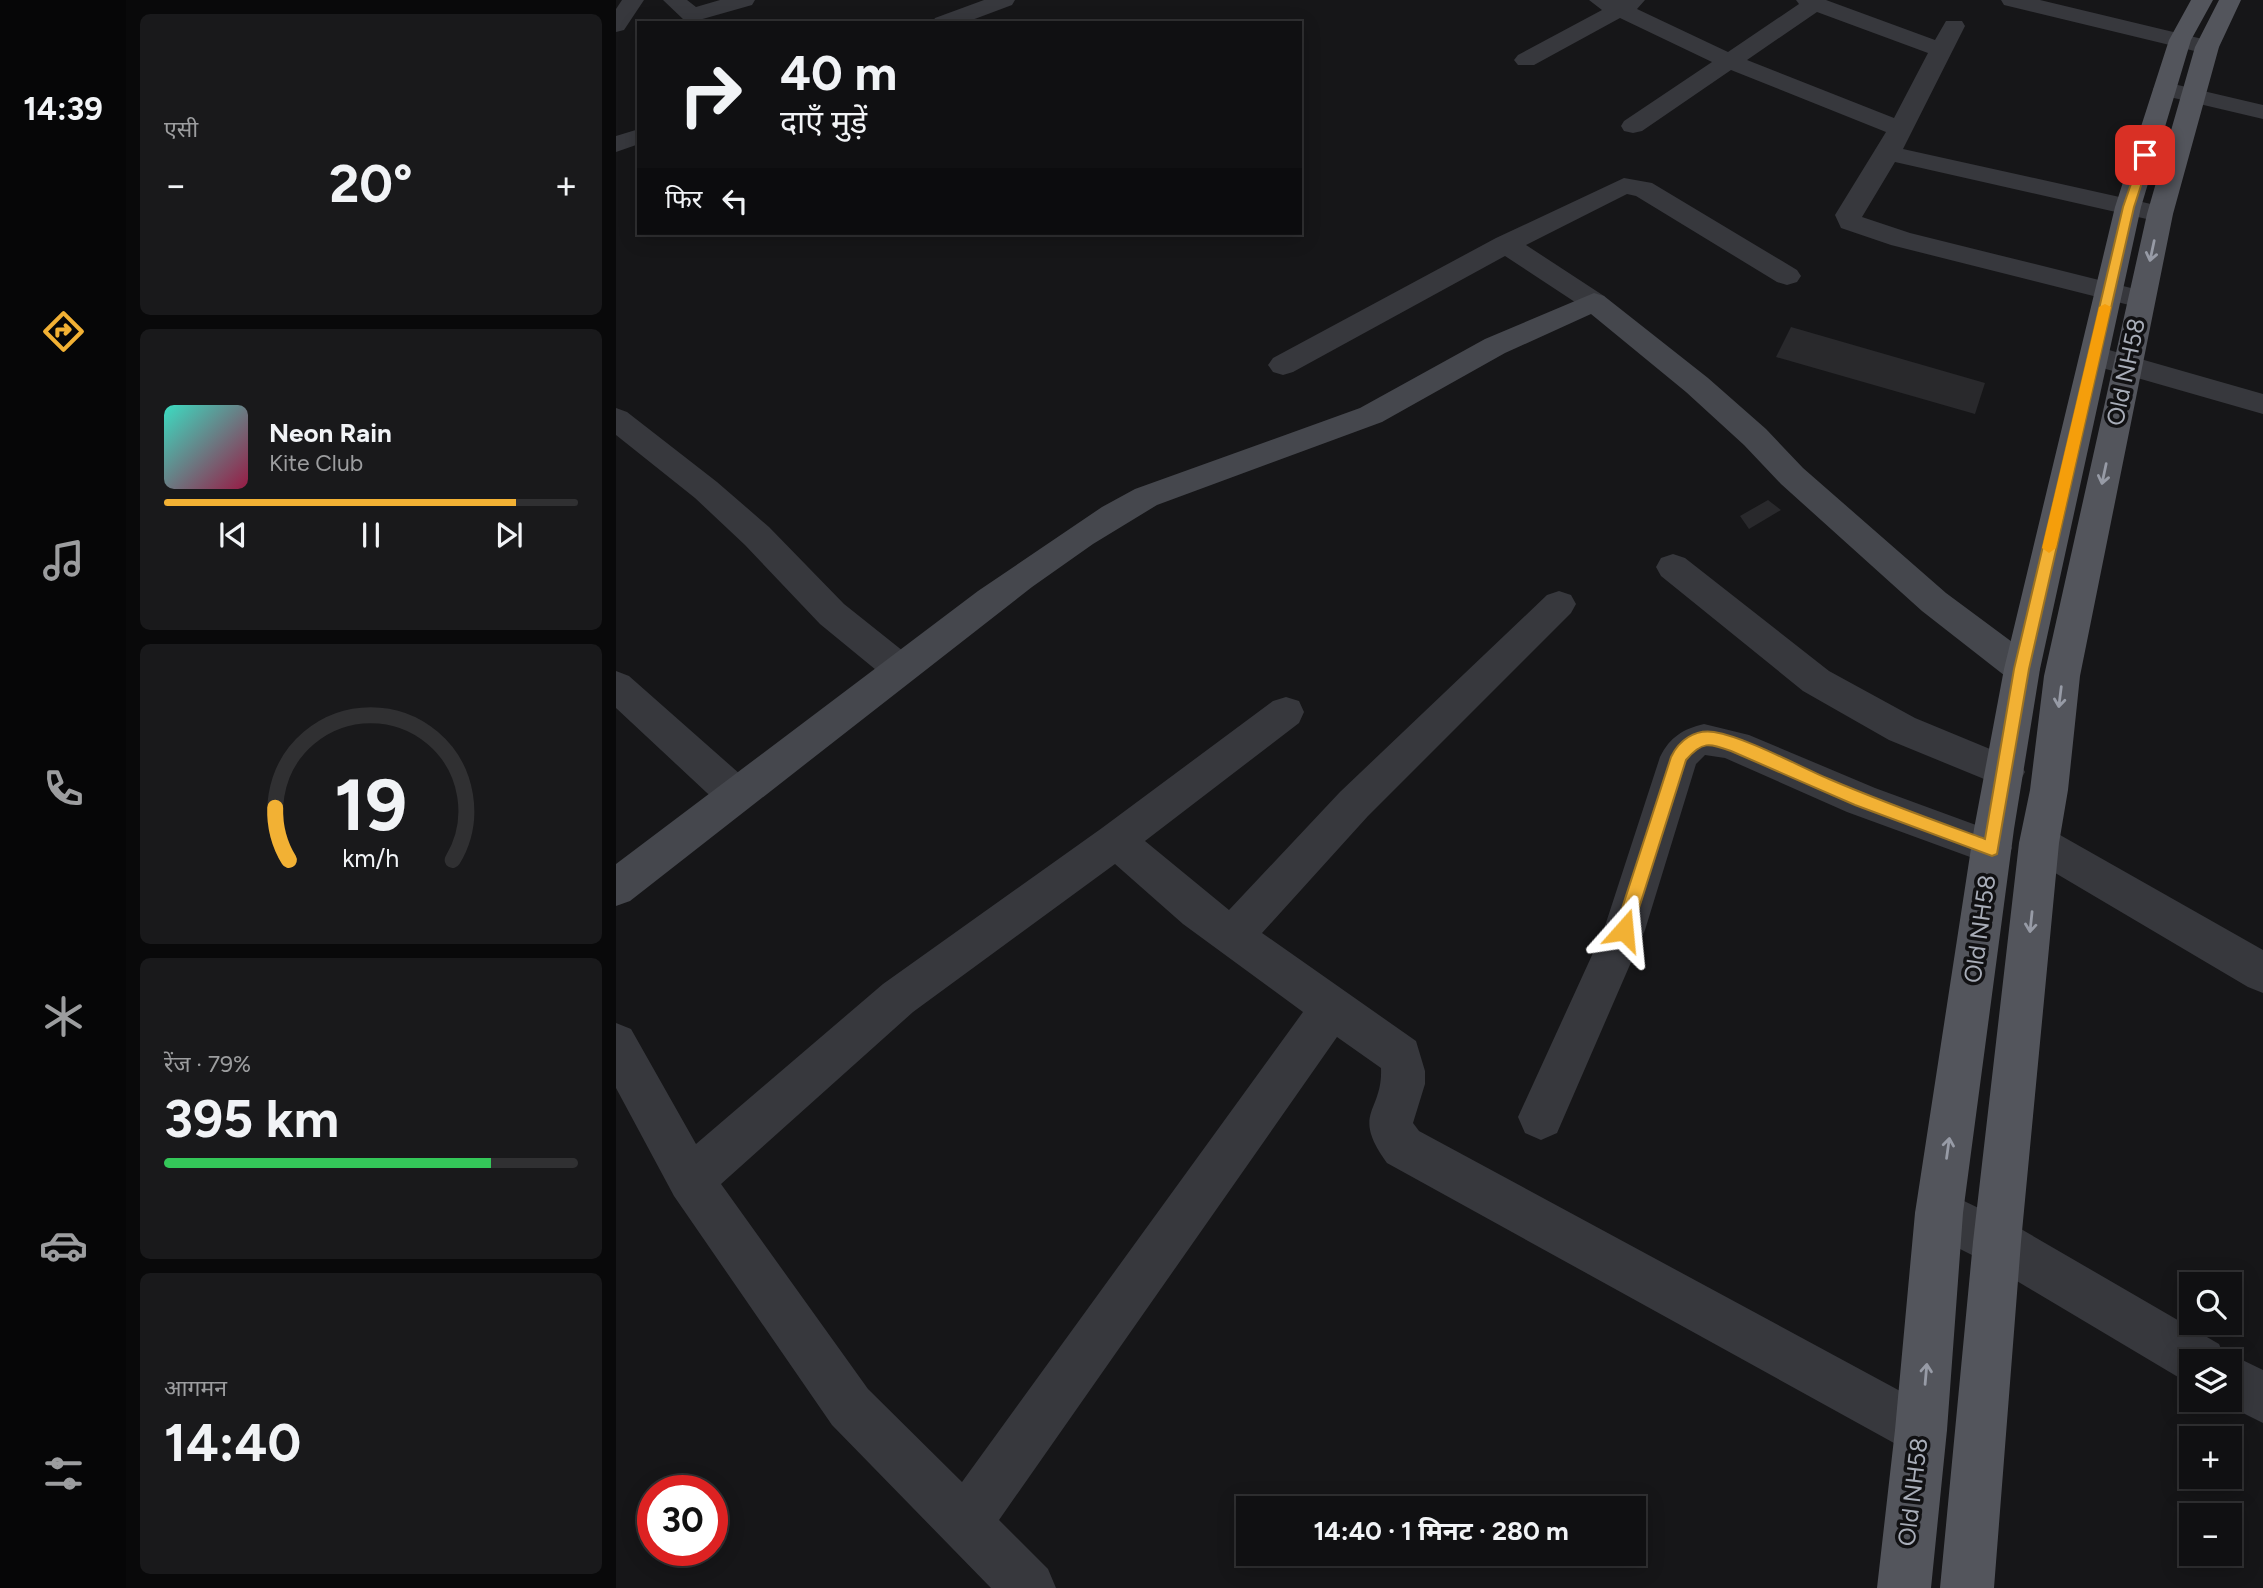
<!DOCTYPE html>
<html lang="hi">
<head>
<meta charset="utf-8">
<style>
	body { margin:0; font-family:Figtree,"Noto Sans Devanagari",sans-serif; background:#19191b; color:#f1f3f6; height:100vh; display:flex; flex-direction:column; font-size:26px; white-space:nowrap }
	* { box-sizing:border-box; margin:0 }
	p { font-size:23px; color:#9c9d9f }
	.icon { flex:none; width:38px; height:38px; fill:none; stroke:currentColor; stroke-width:2; stroke-linecap:round; stroke-linejoin:round }
	.map { position:relative; flex:1; overflow:hidden }
	.side { display:flex; flex-direction:column; gap:14px; padding:14px; background:#09090a; width:490px }
	.side>* { flex:none }
	.guide { position:absolute; left:21px; top:21px; width:665px; height:214px; border-radius:0px; box-shadow:0 4px 18px #0003,0 0 0 2px #303032; background:#101012; color:#f1f3f6; overflow:hidden }
	.buttons { position:absolute; left:1563px; top:1272px; display:grid; gap:14px }
	.buttons a { display:grid; place-items:center; width:63px; height:63px; border-radius:0px; background:#101012; box-shadow:0 4px 18px #0003,0 0 0 2px #303032; font-size:35px }
	.speed { position:absolute; left:21px; top:1475px; display:flex; gap:14px; font-size:35px; font-weight:700; text-align:center }
	.speed>* { display:grid; place-content:center; width:91px; height:91px; border-radius:50%; background:#101012; box-shadow:0 4px 18px #0003,0 0 0 2px #303032; line-height:1 }
	.speed .limit { border:10px solid #d22; background:#fff; color:#111 }
	.pin { position:absolute; display:grid; place-items:center; width:60px; height:60px; color:#fff; margin:-30px; border-radius:14px; box-shadow:0 4px 10px #0006 }
	.me { position:absolute; width:77px; margin:-38px; rotate:18deg; stroke-linejoin:round; filter:drop-shadow(0 0 5px #0008) }
	.turn { display:flex; align-items:center; gap:24px; height:147px; padding:0 28px; font-size:32px }
	.turn .icon { width:91px; height:91px; stroke-width:2.5 }
	.turn b { display:block; font-size:49px; line-height:60px }
	.then { display:flex; align-items:center; height:66px; padding:0 28px; background:#0003; gap:14px; font-size:26px }
	.big { font-size:52px; font-weight:700; line-height:1.1 }
	.side .card { flex:1; display:flex; flex-direction:column; justify-content:center; gap:10px; min-width:0; padding:0 24px; border-radius:10px; background:#19191b }
	.side .dial { align-items:center; gap:0 }
	.dial svg { height:182px; overflow:visible; fill:none; stroke:#303032; stroke-width:7; stroke-linecap:round; text-anchor:middle }
	.dial text { fill:#f1f3f6; stroke:none }
	.song { display:flex; align-items:center; gap:21px }
	.cover { width:84px; height:84px; border-radius:10px; background:linear-gradient(135deg,hsl(170 70% 55%),hsl(340 70% 35%)) }
	.played { height:7px; border-radius:4px; background:linear-gradient(90deg,#f2b134 85%,#303032 85%) }
	.keys { display:flex; justify-content:space-around; direction:ltr }
	.heat { display:flex; justify-content:space-between; align-items:center; font-size:38px; direction:ltr }
	.charge { height:10px; border-radius:5px; background:linear-gradient(90deg,#34c759 79%,#303032 0) }
	.trip { position:absolute; left:620px; top:1496px; width:410px; height:70px; border-radius:0px; background:#101012; box-shadow:0 4px 18px #0003,0 0 0 2px #303032; font-weight:700; line-height:70px; text-align:center }
	main { display:flex; flex:1; min-height:0 }
	.tab-bar { display:flex; flex-direction:column; width:126px; justify-content:space-around; align-items:center; background:#060607; color:#9c9d9f }
	.tab-bar .icon { width:49px; height:49px }
	.tab-bar .on { color:#f2b134 }
	.tab-bar b { font-size:32px; color:#f1f3f6 }
	.map>svg:first-child { display:block }
	.building { fill:#29292c }
	.lines { fill:none; stroke-linecap:round; stroke-linejoin:round }
	.street { fill:#37383d; fill-rule:evenodd }
	.secondary { fill:#45474d; fill-rule:evenodd }
	.primary { fill:#53555c; fill-rule:evenodd }
	.oneway { stroke:#979ba6 }
	.route { fill:#f2b134; stroke:#9d7322; stroke-width:2 }
	.slow { fill:#f59e0b }
	.labels { text-anchor:middle; stroke-width:7; stroke-linejoin:round; paint-order:stroke }
	.street-label { font-size:24px; fill:#a8adb8; stroke:#111113 }
</style>
</head>
<body>
<main>
<nav class="tab-bar">
<b>14:39</b>
<svg class="icon on" aria-label="directions" viewBox="0 0 24 24"><path d="M12 3l9 9-9 9-9-9zM9 14v-3h6M13 9l2 2-2 2"/></svg>
<svg class="icon" aria-label="music" viewBox="0 0 24 24"><path d="M9 18V5l10-2v13"/><circle cx="6" cy="18" r="3"/><circle cx="16" cy="16" r="3"/></svg>
<svg class="icon" aria-label="phone" viewBox="0 0 24 24"><path d="M5 4h4l2 5-3 2q2 4 5 5l2-3 5 2v4C11 20 4 13 5 4z"/></svg>
<svg class="icon" aria-label="climate" viewBox="0 0 24 24"><path d="M12 3v18M4 7l16 10M4 17L20 7"/></svg>
<svg class="icon" aria-label="car" viewBox="0 0 24 24"><path d="M5 17H2v-5l4-1 3-4h7l3 4 3 1v5h-3M9 17h6M6 11h13"/><circle cx="7" cy="17" r="2"/><circle cx="17" cy="17" r="2"/></svg>
<svg class="icon" aria-label="filters" viewBox="0 0 24 24"><path d="M4 7h16M4 17h16"/><circle cx="9" cy="7" r="2"/><circle cx="15" cy="17" r="2"/></svg>
</nav>
<section class="side">
<div class="card"><p>एसी</p>
<div class="heat"><a>−</a><b class="big">20°</b><a>+</a></div>
</div>
<div class="card">
<div class="song"><i class="cover"></i><div><b>Neon Rain</b><p>Kite Club</p></div></div>
<div class="played"></div>
<div class="keys"><svg class="icon" aria-label="previous" viewBox="0 0 24 24"><path d="M18 5L8 12l10 7zM5 5v14"/></svg><svg class="icon" aria-label="pause" viewBox="0 0 24 24"><path d="M8 5v14M16 5v14"/></svg><svg class="icon" aria-label="next" viewBox="0 0 24 24"><path d="M6 5l10 7-10 7zM19 5v14"/></svg></div>
</div>
<div class="card dial"><svg viewBox="0 0 100 80">
<path d="M14 69A42 42 0 1 1 86 69"/>
<path d="M14 69A42 42 0 0 1 8 46" stroke="#f2b134"/>
<text x="50" y="56" font-size="32" font-weight="700">19</text>
<text x="50" y="72" font-size="11">km/h</text>
</svg></div>
<div class="card"><p>रेंज · 79%</p><b class="big">395 km</b><div class="charge"></div></div>
<div class="card"><p>आगमन</p><b class="big">14:40</b></div>
</section>
<div class="map">
<svg width="1647" height="1588" viewBox="0 0 1647 1588">
	<rect width="100%" height="100%" fill="#161618"/>
	<path class="building" d="M1175,327L1369,383L1359,414L1160,357Z
		M1152,500L1165,510L1133,529L1124,516Z"/>
	<g class="lines">
		<path class="street" d="M6,0H28L8,30L0,32V9Z
			M47,0H71L80,7L104,0H139L136,5L76,22L68,20Z
			M368,0H399L396,5L348,23H316L319,18Z
			M973,0H1029L1021,9L1112,52L1183,4L1180,0H1210L1319,40L1330,21H1346L1349,26L1287,149L1544,206L1553,208L1557,214L1553,220L1544,222L1279,162L1246,217L1294,233L1535,293L1539,299L1535,305L1525,308L1275,245L1225,228L1219,215L1270,132L1115,70L1026,131L1017,133L1008,131L1005,126L1008,121L1096,62L1004,18L918,65H902L898,60L902,55L986,10ZM1201,12L1312,53L1278,118L1131,60Z
			M1385,0H1424L1599,42L1603,47L1599,52L1591,54L1388,5Z
			M1549,82L1647,105V119L1541,94L1537,89L1541,84Z
			M23,129V144L0,152V136Z
			M1008,178L1036,183L1181,270L1185,276L1181,282L1171,285L1161,282L1020,196L1011,194L910,245L988,296L992,302L988,308L978,311L968,308L889,256L677,372L667,375L657,372L652,365L657,358L880,238Z
			M1479,346L1647,394V414L1469,363L1464,356L1469,349Z
			M0,408L11,412L101,482L153,527L228,604L297,659L302,669L297,679L284,683L271,679L204,624L129,545L79,498L0,435Z
			M1057,554L1069,558L1213,671L1299,718L1403,761L1409,772L1403,783L1390,788L1273,740L1187,691L1045,576L1040,567L1045,558Z
			M943,591L955,595L960,604L955,613L752,816L646,933L800,1041L809,1071V1084L797,1123L803,1131L1323,1412L1331,1430L1323,1448L1305,1456L1287,1448L771,1163C734,1112 767,1113 765,1068L721,1037L383,1520L432,1569L440,1588H375L216,1425L58,1196L0,1088V1023L15,1029L80,1144L267,984L486,828L657,701L670,697L683,701L688,712L683,723L529,841L613,910L724,792L931,595ZM499,864L567,924L687,1012L346,1482L252,1389L105,1184L297,1012Z
			M0,671L13,676L133,782L138,794L133,806L119,811L105,806L0,708Z
			M1088,724L1133,735L1259,788L1390,836L1396,848L1390,860L1376,865L1231,812L1109,758L1089,755L1080,764L1029,930L941,1133L925,1140L909,1133L902,1117L988,929L1044,757C1054,737 1067,729 1088,724Z
			M1423,826L1437,831L1647,950V993L1632,987L1409,855L1403,843L1409,831Z
			M1323,1189L1398,1225L1603,1344L1608,1356L1614,1354L1647,1370V1423L1601,1400H1614V1362H1575V1383L1567,1380L1364,1259L1306,1230L1299,1213L1306,1196Z"/>
		<path class="secondary" d="M978,293L988,296L1092,378L1150,429L1187,468L1330,593L1419,659L1424,669L1419,679L1406,683L1393,679L1306,611L1165,484L1128,445L1070,392L975,314L889,353L766,422L541,505L477,544L416,587L14,901L0,906V864L362,591L486,507L519,489L744,408L869,339Z"/>
		<path class="primary" d="M1575,0H1597L1575,40L1525,207L1424,669L1398,829L1347,1213L1331,1430L1315,1588H1261L1279,1430L1299,1213L1358,829L1388,669L1499,207L1553,40Z
			M1603,0H1625L1603,47L1557,214L1464,676L1452,790L1443,843L1405,1242L1378,1588H1324L1357,1242L1403,843L1414,790L1428,676L1531,214L1579,47Z"/>
	</g>
	<defs><path id="oneway-shaft" d="M-6 0H5M1.5-3L5.5 0L1.5 3" fill="none" stroke-width="1.6" stroke-linecap="round" stroke-linejoin="round" transform="scale(1.75)"/></defs>
	<g class="oneway">
		<use href="#oneway-shaft" transform="translate(1536 251) rotate(102)"/>
		<use href="#oneway-shaft" transform="translate(1488 474) rotate(102)"/>
		<use href="#oneway-shaft" transform="translate(1444 697) rotate(97)"/>
		<use href="#oneway-shaft" transform="translate(1415 922) rotate(96)"/>
		<use href="#oneway-shaft" transform="translate(1332 1148) rotate(-82)"/>
		<use href="#oneway-shaft" transform="translate(1310 1374) rotate(-85)"/>
	</g>
	<path class="route" d="M1526,152L1535,155L1518,207L1413,669L1381,854L1376,856L1239,805L1115,751C1093,743 1086,741 1070,760L1016,930L1014,936L1008,938L1002,936L999,930L1055,757C1063,740 1079,729 1098,732C1132,738 1180,765 1213,779C1264,801 1317,820 1369,839L1398,669L1507,207Z"/>
	<path class="slow" d="M1489,304L1495,307L1440,548L1433,553L1426,548L1483,307Z"/>
	<g class="labels">
		<g class="street-label">
			<text transform="translate(1510 372) rotate(-78)" y="8">Old NH58</text>
			<text transform="translate(1364 929) rotate(-82)" y="8">Old NH58</text>
			<text transform="translate(1297 1492) rotate(-83)" y="8">Old NH58</text>
		</g>
	</g>
</svg>
<div class="buttons">
<a><svg class="icon" aria-label="search" viewBox="0 0 24 24"><circle cx="10" cy="10" r="6"/><path d="M15 15l6 6"/></svg></a>
<a><svg class="icon" aria-label="layers" viewBox="0 0 24 24"><path d="M12 4l9 5-9 5-9-5zM3 14l9 5 9-5"/></svg></a>
<a>+</a>
<a>−</a>
</div>
<div class="speed"><div class="limit">30</div></div>
<div class="pin" style="left:1529px;top:155px;background:#d93025"><svg class="icon" aria-label="arrive" viewBox="0 0 24 24"><path d="M6 21V4h12l-3 4 3 4H6"/></svg></div>
<svg class="me" style="left:1008px;top:930px" viewBox="-20 -20 40 40"><path d="M0-17L14 15 0 8-14 15z" fill="#f2b134" stroke="#fff" stroke-width="4"/></svg>
<div class="trip">14:40 · 1 मिनट · 280 m</div>
<div class="guide">
<div class="turn"><svg class="icon" aria-label="right" viewBox="0 0 24 24"><path d="M7 20v-9h11M14 6l5 5-5 5"/></svg><div><b>40 m</b>दाएँ मुड़ें</div></div>
<div class="then">फिर<svg class="icon" aria-label="left" viewBox="0 0 24 24"><path d="M17 20v-9H6M10 6l-5 5 5 5"/></svg></div>
</div>
</div>
</main>
</body>
</html>
